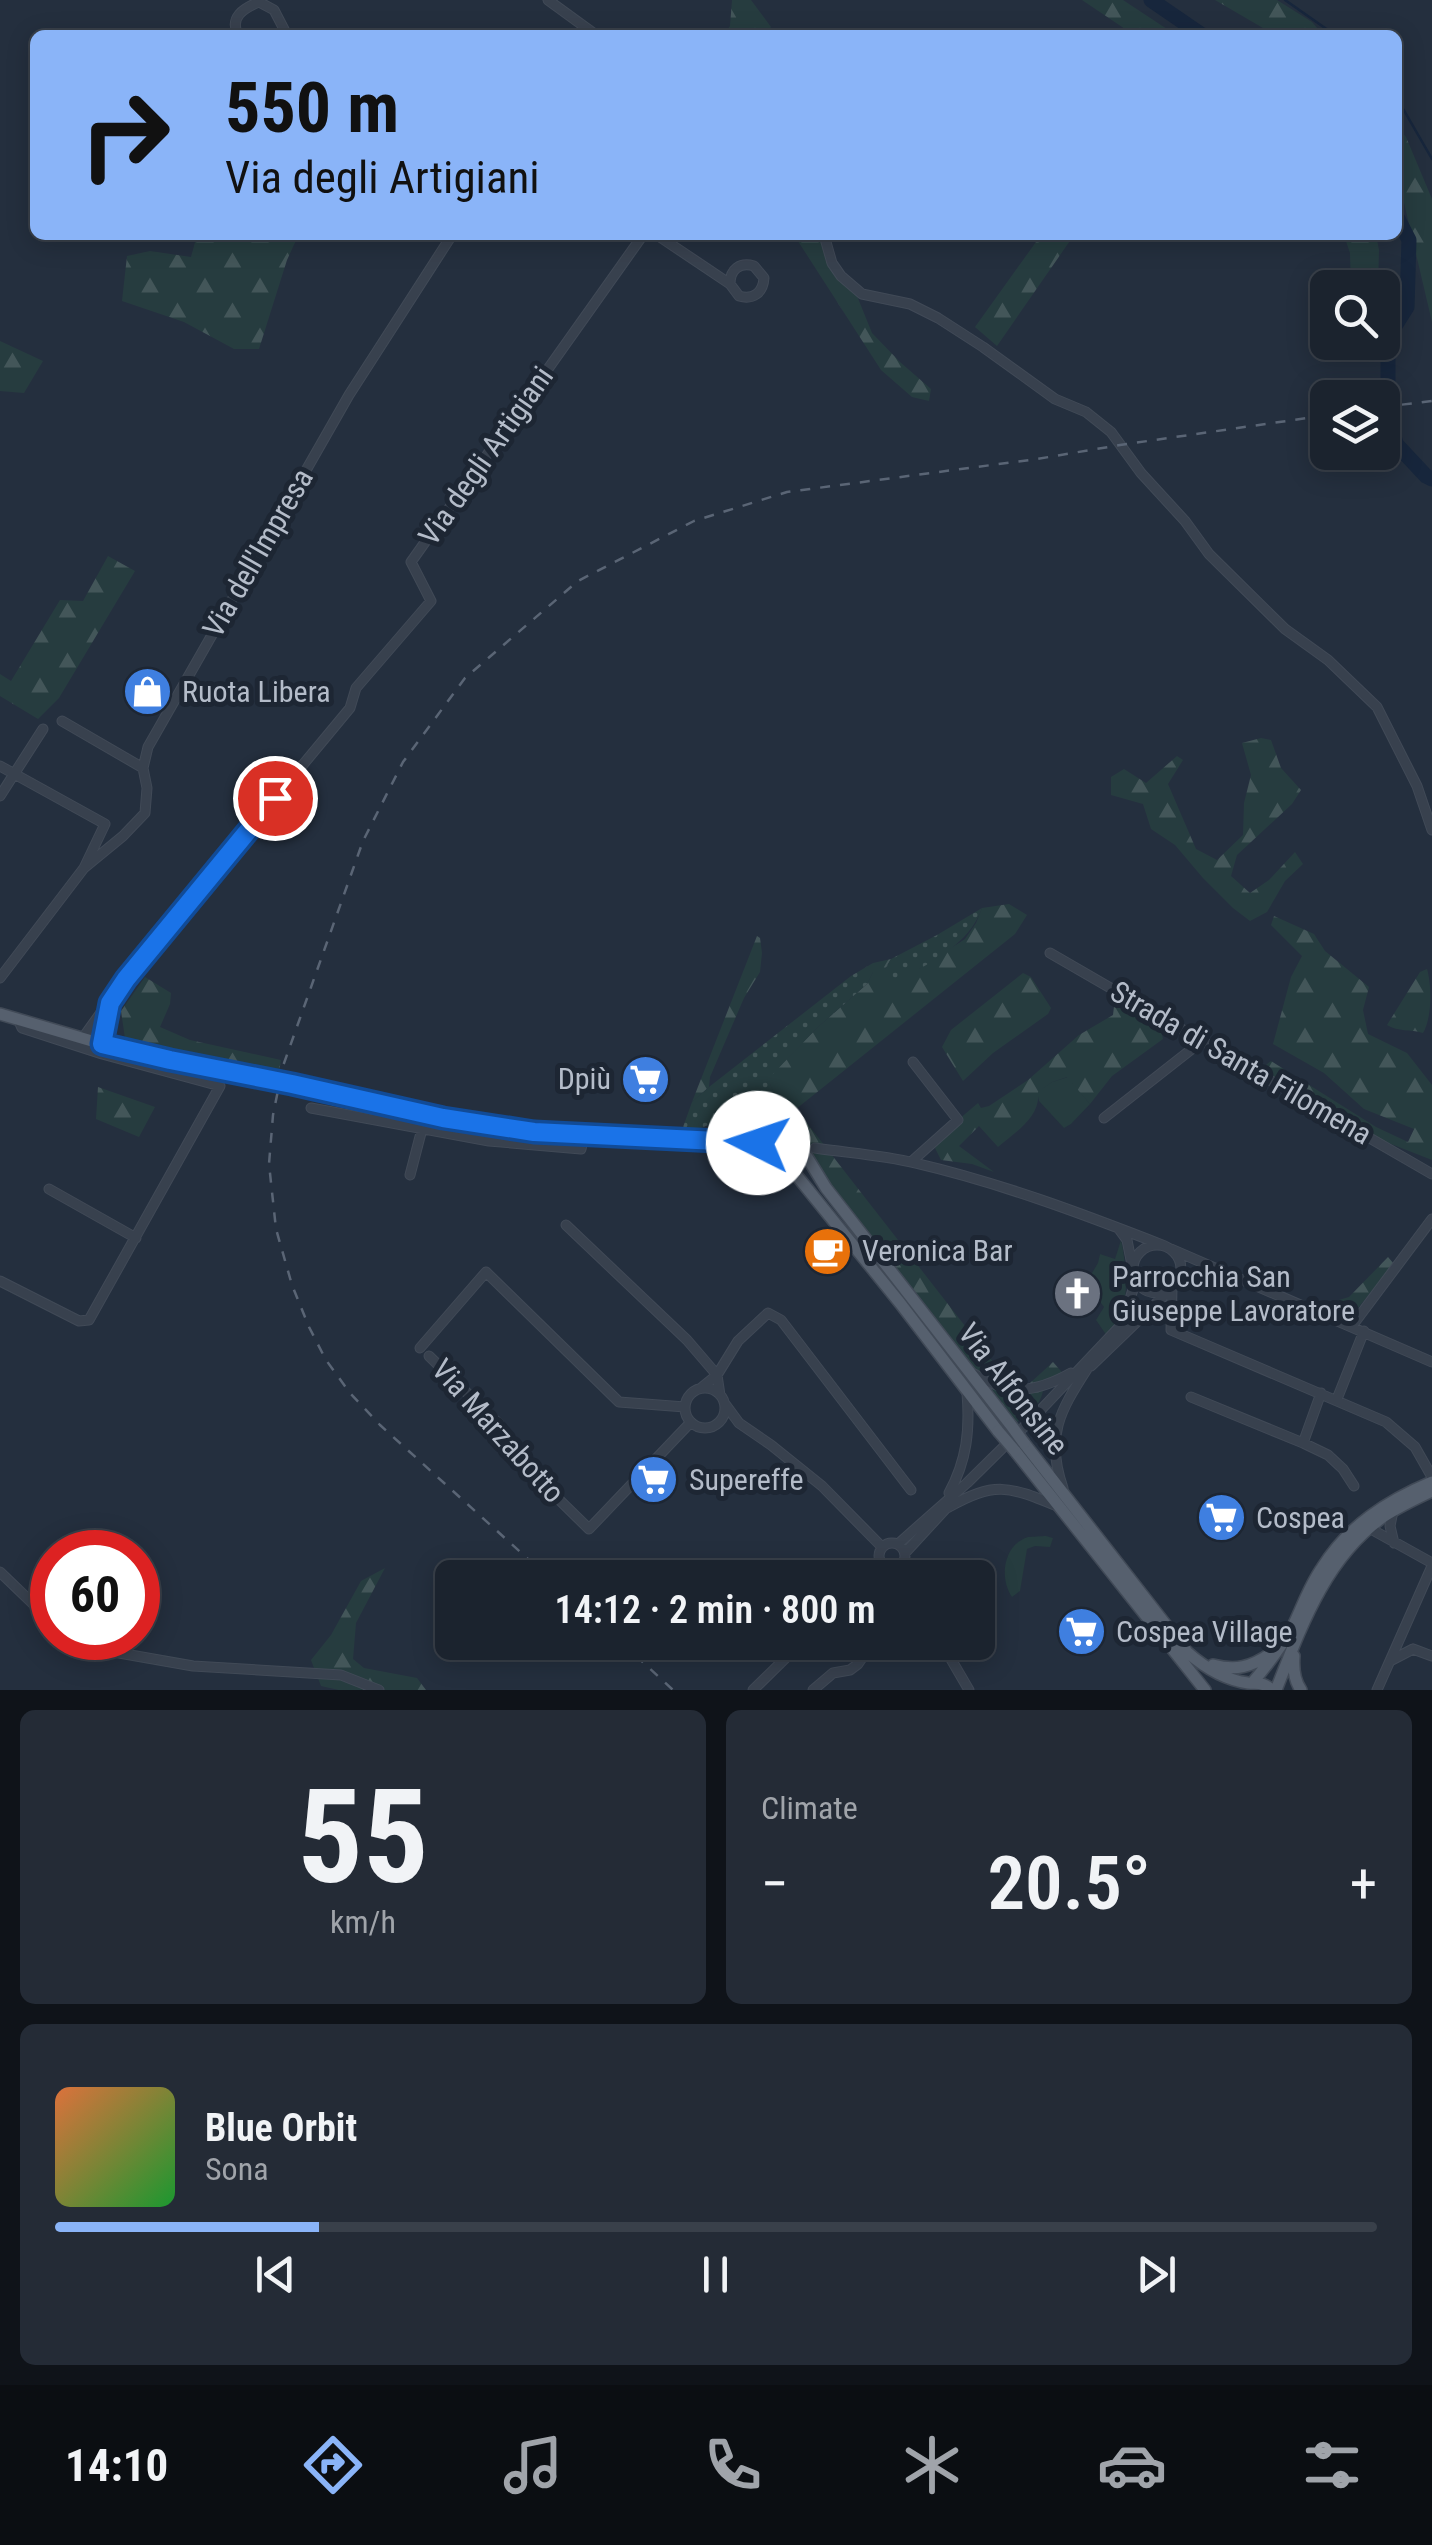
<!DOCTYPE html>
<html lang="en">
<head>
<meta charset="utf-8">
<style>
	body { margin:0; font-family:"Roboto Condensed",sans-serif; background:#242b36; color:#f1f3f6; height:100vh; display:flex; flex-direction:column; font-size:38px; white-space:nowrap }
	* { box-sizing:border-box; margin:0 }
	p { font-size:32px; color:#a0a4aa }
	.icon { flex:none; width:55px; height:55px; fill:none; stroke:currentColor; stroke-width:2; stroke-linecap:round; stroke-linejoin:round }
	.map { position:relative; height:1690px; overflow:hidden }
	.side { display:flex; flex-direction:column; gap:20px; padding:20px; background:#0f1319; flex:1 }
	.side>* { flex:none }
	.guide { position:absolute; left:30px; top:30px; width:1372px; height:210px; border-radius:15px; box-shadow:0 5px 25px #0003,0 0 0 2px #39404a; background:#8ab4f8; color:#111; overflow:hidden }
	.fabs { position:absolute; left:1310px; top:270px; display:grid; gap:20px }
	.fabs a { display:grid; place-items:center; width:90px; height:90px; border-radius:15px; background:#1b232e; box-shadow:0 5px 25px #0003,0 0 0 2px #39404a; font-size:50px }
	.speed { position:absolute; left:30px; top:1530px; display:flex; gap:20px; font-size:50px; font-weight:700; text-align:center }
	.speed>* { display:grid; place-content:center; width:130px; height:130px; border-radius:50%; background:#1b232e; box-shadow:0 5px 25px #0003,0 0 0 2px #39404a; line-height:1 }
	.speed .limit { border:15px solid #d22; background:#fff; color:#111 }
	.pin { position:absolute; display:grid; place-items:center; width:85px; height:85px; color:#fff; margin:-42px; border:5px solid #fff; border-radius:50%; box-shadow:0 2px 10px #0007 }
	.me { position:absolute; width:110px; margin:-55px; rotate:274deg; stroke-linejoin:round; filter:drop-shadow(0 0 8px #0008) }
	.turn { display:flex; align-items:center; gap:35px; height:210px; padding:0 30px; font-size:45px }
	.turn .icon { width:130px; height:130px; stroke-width:2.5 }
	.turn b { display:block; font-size:70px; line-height:85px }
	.big { font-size:75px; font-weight:600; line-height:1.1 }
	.side .tile { flex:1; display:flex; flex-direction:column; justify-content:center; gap:15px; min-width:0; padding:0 35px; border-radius:15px; background:#242b36 }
	.side .dial { align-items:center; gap:0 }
	.dial b { font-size:130px; line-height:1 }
	.song { display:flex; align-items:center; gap:30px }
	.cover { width:120px; height:120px; border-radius:15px; background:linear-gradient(135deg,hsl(20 70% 55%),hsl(130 70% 35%)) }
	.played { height:10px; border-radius:5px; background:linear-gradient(90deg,#8ab4f8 20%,#39404a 20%) }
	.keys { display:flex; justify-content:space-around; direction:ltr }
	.heat { display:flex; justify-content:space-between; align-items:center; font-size:55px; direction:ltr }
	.side .tiles { flex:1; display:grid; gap:20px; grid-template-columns:1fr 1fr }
	.tile:last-child { grid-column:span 2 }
	.trip { position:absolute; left:435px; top:1560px; width:560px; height:100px; border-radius:15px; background:#1b232e; box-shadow:0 5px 25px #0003,0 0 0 2px #39404a; font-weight:600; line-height:100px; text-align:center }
	.dock { display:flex; height:160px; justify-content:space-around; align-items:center; background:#0b0e12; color:#a0a4aa }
	.dock .icon { width:70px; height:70px }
	.dock .current { color:#8ab4f8 }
	.dock b { font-size:45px; color:#f1f3f6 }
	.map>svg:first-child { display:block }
	.grass { fill:#263c3f }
	.forest { fill:url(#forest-firs) }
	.garden { fill:url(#garden-dots) }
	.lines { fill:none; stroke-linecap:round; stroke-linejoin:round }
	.stream { stroke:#17263c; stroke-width:2.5 }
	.river { stroke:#17263c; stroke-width:15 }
	.minor-casing { stroke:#414a57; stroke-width:11 }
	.major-casing { stroke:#414a57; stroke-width:14 }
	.minor { stroke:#38414e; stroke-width:9 }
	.major { stroke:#56606e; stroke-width:11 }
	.rail { stroke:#5a6575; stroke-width:2.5; stroke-dasharray:10 10; stroke-linecap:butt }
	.major-bridge-casing { stroke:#414a57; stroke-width:14; stroke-linecap:butt }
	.major-bridge { stroke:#56606e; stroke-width:11 }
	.route-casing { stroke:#114b97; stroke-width:25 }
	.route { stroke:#1a73e8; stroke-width:18 }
	.labels { text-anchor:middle; stroke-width:10; stroke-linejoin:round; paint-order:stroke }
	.street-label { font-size:30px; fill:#b4bcc9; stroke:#1d2633 }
	.poi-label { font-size:30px; fill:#b4bcc9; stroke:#1d2633; text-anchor:start }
</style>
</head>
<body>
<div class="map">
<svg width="1432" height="1690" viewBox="0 0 1432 1690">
	<defs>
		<pattern id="forest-firs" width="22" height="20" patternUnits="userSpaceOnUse" patternTransform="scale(2.5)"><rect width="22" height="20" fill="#263c3f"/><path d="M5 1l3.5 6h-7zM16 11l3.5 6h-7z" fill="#435659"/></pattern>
		<pattern id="garden-dots" width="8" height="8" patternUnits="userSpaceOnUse" patternTransform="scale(2.5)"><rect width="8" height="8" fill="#263c3f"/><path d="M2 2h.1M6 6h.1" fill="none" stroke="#435659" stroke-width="1.8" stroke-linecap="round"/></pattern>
	</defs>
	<rect width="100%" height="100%" fill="#242f3e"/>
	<path class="grass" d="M1068,1077L1090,1104L1071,1124L1064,1128L1039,1101L1037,1092L1052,1082Z
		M1121,1240C1126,1262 1129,1294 1121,1315C1118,1322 1111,1330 1107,1336L1096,1320L1104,1307L1086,1283L1098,1263L1100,1254L1115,1259Z
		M1046,1536L1053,1538L1050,1547L1035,1546L1027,1549L1020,1591L1012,1597C999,1578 1003,1545 1028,1537C1031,1537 1043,1536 1046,1536Z"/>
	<path class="forest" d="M732,0H751L771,27L764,35H724L730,26Z
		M1082,0H1123L1176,35H1134Z
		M1215,0H1277L1312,22L1323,35H1275Z
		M1398,127L1406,137L1432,199V322L1398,177Z
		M197,235L298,236L287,260L259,349H234L184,322L122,301L127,256L150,251L191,257Z
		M798,235H822L837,273L855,291L872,333L900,362L931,389L929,401L912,397L881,370L796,238Z
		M1041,235H1074L997,346L975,327Z
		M1344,235H1376L1379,250L1378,287H1351L1350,253Z
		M0,341L43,361L24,393L0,391Z
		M108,556L135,571L59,698L38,719L0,696V674L11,681L60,600L83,601Z
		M1261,738L1271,740L1281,768L1301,790L1292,804L1237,855L1231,876L1250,893L1269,880L1295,852L1303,864L1285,881L1267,912L1250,921L1233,908L1203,878L1175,845L1151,829L1143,804L1111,795V777L1124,769L1146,783L1177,756L1183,760L1168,784L1196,849L1217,860L1243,835L1244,803L1251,775L1242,743Z
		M1009,904L1027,915L1015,934L796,1109L1018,1394L1053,1362L1067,1378L1043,1391C1040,1406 1028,1416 1015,1423L834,1192L806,1151L796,1139L771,1135H715L707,1127L727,1119L787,1124L770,1084V1076L818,1027L867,984L873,972V963L891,959L885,969H919L965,939L976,923L982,908Z
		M1274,916L1314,934L1325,951L1369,987L1363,1010L1368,1034L1407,1053L1432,1085V1160L1381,1140L1279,1083L1262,1068L1271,1061L1376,1127L1408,1142L1414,1129L1364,1109L1324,1073L1273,1044L1291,977L1302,956L1271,925Z
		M757,936L760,938L762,953L760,972L744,998L710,1077L709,1087L692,1102Z
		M1427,969C1432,986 1432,1018 1423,1033C1410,1029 1399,1032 1387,1025L1420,972Z
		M1023,973L1031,977L1051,1008L1048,1014L993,1053L963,1081L942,1047L951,1030Z
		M145,977L171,993L170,1004L160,1027L190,1040L281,1060L279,1072C226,1068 175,1055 125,1038L121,1011Z
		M1115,998C1136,1006 1159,1015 1163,1039L1112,1076L1090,1104L1067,1077L1052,1082L1038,1092C1041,1117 1015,1132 998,1147L979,1126L959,1146L994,1172L972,1164L941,1160L935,1148L958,1120L978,1103L981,1108L989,1106L1028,1080L1079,1035L1113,1015Z
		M98,1087L155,1107L139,1137L96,1119Z
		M1388,1257L1394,1264L1353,1314L1342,1316L1329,1309L1332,1302L1349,1297Z
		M385,1568L356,1623L353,1659L364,1668L417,1678L426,1690H339L321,1686L311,1660L331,1635L361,1581Z"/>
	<path class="garden" d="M982,908C969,945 930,963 897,981L886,974L885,969L891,959L937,935Z
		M873,963V972L867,984L818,1027L771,1076L770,1084L788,1124C768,1122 749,1121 730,1120C712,1119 701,1133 682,1130L692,1102L709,1087L851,976Z"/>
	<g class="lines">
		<path class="stream" d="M1285,0L1335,35
			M1398,100L1432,159"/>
		<path class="river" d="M1151,0L1202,35
			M1398,219L1409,240L1407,307L1388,337V411L1396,444L1426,476L1432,479"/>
		<defs>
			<path id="minor" d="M548,0L596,35
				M238,35C229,17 244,8 259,2L274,10L287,35
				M657,235L730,284L739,296C753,300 763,293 764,278L754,266C740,262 730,269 730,284
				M824,235L832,263L841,276L862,294L910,304L938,318L983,347L1055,399L1086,412L1111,432L1141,473L1185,521L1209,554L1285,629L1328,660L1377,707L1417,786L1432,830
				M62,721L143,768
				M0,766L105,824L84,868L0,978
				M0,796L43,729
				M84,868L123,836L145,813L147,788L143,768L148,747L349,395L452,235
				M1050,953L1432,1174
				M82,1039L125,979L350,708L356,688L431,601L411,562L643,235
				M102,1044L109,1006
				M311,1108L489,1141L581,1149L584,1136
				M1104,1118L1202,1041
				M815,1148C848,1153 882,1155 915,1163C1001,1183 1083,1214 1165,1246
				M911,1162L958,1120L913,1062
				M410,1175L422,1129
				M49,1189L136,1238
				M566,1225L687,1340L717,1375L720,1395
				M1119,1229L1127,1240L1132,1265
				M1133 1269a24 24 0 1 1 48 0a24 24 0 1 1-48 0Z
				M1171,1249L1432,1362
				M0,1281L79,1321L89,1320L220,1086L102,1054L22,1028L18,1019
				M1172,1288L1171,1330L1386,1422L1415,1447L1432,1477
				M1352,1326L1432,1219
				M420,1348L486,1272L619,1402L685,1407
				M429,1356L499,1424L491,1433L589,1529L691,1422
				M1091,1366L1172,1288
				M974,1374C1009,1396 1035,1393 1071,1373
				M685 1408a20 20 0 1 1 40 0a20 20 0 1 1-40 0Z
				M701,1388L717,1375L738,1341L768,1313L781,1320L911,1490
				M1191,1397L1303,1443L1328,1455L1343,1469L1354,1486
				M1337,1399L1364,1331
				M725,1404L739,1423L771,1445L822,1486L882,1547
				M1303,1443L1321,1393
				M1063,1488C1045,1436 1060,1411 1087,1369
				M949,1493C967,1460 970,1430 967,1393
				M947,1508C995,1481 1008,1486 1057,1506
				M1393,1511L1390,1526L1394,1543
				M1369,1528L1432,1563
				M879 1556a13 13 0 1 1 26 0a13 13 0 1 1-26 0Z
				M898,1544L967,1483L1035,1416L1122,1324L1136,1280
				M905,1553L951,1503
				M0,1572L52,1622
				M869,1578L882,1565
				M69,1638L75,1643L85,1647L193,1666L341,1675L379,1690
				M941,1642L969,1690
				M1413,1649L1432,1656
				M1390,1661L1413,1649
				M753,1690L802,1642
				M813,1690L833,1673L850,1670L858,1664L873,1642
				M1377,1690L1432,1566"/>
			<path id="major" d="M0,1014L102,1044L265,1079
				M292,1084L443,1117L535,1132L711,1140L796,1147L807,1157L826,1188L1010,1424
				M745,1145L770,1156L793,1171L900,1303L998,1431
				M1024,1443L1187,1652C1204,1667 1225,1680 1248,1683C1259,1684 1263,1682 1272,1690
				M1015,1451L1205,1690
				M1294,1656C1293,1668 1294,1680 1301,1690
				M1213,1665C1236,1671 1251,1667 1270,1654
				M1253,1682C1268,1664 1283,1645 1294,1624C1303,1605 1310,1585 1322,1568C1348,1526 1387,1501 1432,1482
				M1276,1690C1301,1627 1325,1558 1383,1517C1398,1507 1415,1499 1432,1491"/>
		</defs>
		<use href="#minor" class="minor-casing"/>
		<use href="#major" class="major-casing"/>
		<use href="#minor" class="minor"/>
		<use href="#major" class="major"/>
		<path class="rail" d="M1382,407L1432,401
			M549,1578L380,1425L350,1393L326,1360L309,1327L292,1285L276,1229L269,1164L273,1115L283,1066L363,841L403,762L465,678L578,581L694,521L787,492L1037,459L1120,445L1328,415
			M621,1642L673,1690"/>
		<defs>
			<path id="major-bridge" d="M265,1079L292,1084
				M1010,1424L1024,1443
				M998,1431L1015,1451"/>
		</defs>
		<use href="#major-bridge" class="major-bridge-casing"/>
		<use href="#major-bridge" class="major-bridge"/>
	</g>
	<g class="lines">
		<defs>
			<path id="route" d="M275,798L126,979L110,1003L102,1044L170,1060L292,1084L443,1118L534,1132L758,1143"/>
		</defs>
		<use href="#route" class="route-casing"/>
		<use href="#route" class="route"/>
	</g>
	<defs>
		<symbol id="shop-disc" viewBox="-11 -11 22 22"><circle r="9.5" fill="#3f7fe0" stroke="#1d2633"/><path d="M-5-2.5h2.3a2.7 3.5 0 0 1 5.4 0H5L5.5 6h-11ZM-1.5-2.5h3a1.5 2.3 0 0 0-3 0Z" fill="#fff"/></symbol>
		<symbol id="supermarket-disc" viewBox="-11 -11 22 22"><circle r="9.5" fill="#3f7fe0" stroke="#1d2633"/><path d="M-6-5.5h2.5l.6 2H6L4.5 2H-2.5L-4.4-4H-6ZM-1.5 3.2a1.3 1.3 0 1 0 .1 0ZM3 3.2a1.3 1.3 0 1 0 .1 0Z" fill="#fff"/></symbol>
		<symbol id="cafe-disc" viewBox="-11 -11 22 22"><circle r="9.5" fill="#e8710a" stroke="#1d2633"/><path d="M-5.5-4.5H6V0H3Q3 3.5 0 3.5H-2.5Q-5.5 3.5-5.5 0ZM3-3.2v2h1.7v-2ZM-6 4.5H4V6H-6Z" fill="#fff"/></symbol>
		<symbol id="church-disc" viewBox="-11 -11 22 22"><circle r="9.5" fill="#6b7280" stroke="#1d2633"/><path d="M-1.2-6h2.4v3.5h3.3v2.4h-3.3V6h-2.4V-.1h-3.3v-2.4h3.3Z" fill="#fff"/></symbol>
	</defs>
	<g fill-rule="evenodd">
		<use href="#shop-disc" x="120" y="664" width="55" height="55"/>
		<use href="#supermarket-disc" x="618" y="1052" width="55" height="55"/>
		<use href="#cafe-disc" x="800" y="1224" width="55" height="55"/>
		<use href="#church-disc" x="1050" y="1266" width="55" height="55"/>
		<use href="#supermarket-disc" x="626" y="1452" width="55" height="55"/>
		<use href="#supermarket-disc" x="1194" y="1490" width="55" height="55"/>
		<use href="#supermarket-disc" x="1054" y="1604" width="55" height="55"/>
	</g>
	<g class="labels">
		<g class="street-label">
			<text transform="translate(486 456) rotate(-55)" y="10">Via degli Artigiani</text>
			<text transform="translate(258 553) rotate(-60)" y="10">Via dell'Impresa</text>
			<text transform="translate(1241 1063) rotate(30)" y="10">Strada di Santa Filomena</text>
			<text transform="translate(1013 1389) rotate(52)" y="10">Via Alfonsine</text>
			<text transform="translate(498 1431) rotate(48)" y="10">Via Marzabotto</text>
		</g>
		<g class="poi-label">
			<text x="182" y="702">Ruota Libera</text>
			<text x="611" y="1089" text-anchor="end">Dpiù</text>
			<text x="862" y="1261">Veronica Bar</text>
			<text x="1112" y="1287">Parrocchia San<tspan x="1112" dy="34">Giuseppe Lavoratore</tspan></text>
			<text x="689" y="1490">Supereffe</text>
			<text x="1256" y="1528">Cospea</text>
			<text x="1116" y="1642">Cospea Village</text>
		</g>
	</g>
</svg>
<div class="fabs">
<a><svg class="icon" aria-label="search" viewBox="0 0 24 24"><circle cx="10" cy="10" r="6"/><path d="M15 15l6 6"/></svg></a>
<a><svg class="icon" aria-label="layers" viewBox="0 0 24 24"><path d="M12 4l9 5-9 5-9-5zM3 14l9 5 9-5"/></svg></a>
</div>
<div class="speed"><div class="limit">60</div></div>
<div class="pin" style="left:275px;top:798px;background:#d93025"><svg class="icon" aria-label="arrive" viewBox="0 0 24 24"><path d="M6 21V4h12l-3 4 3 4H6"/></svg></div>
<svg class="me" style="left:758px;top:1143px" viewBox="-20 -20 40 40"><circle r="19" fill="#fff"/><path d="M0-13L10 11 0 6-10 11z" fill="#1a73e8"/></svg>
<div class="trip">14:12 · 2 min · 800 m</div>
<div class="guide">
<div class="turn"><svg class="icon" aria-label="right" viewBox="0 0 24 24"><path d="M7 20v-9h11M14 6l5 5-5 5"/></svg><div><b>550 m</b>Via degli Artigiani</div></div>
</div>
</div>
<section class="side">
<div class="tiles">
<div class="tile dial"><b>55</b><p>km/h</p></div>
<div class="tile"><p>Climate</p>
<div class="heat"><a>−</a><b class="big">20.5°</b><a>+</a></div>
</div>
<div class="tile">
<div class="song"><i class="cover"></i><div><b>Blue Orbit</b><p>Sona</p></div></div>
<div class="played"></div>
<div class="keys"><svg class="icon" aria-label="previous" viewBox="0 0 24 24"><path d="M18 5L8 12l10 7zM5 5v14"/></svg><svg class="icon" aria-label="pause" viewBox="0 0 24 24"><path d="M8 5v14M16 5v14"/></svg><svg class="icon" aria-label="next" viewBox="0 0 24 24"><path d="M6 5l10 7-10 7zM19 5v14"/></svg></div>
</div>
</div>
</section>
<nav class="dock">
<b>14:10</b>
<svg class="icon current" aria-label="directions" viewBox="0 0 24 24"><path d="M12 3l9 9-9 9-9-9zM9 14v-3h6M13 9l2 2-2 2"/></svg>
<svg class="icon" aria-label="music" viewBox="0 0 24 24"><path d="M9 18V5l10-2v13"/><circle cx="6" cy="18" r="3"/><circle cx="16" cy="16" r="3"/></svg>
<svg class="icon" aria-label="phone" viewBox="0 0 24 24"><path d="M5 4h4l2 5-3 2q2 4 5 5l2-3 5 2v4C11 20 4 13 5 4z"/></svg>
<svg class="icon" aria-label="climate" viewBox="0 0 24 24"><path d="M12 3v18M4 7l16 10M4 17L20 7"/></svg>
<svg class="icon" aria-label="car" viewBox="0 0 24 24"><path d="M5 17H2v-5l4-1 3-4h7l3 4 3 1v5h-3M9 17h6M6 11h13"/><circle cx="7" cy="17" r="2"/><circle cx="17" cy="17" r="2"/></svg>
<svg class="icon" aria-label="filters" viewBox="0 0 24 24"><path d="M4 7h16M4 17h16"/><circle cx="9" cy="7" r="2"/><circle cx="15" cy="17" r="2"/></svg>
</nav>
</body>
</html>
